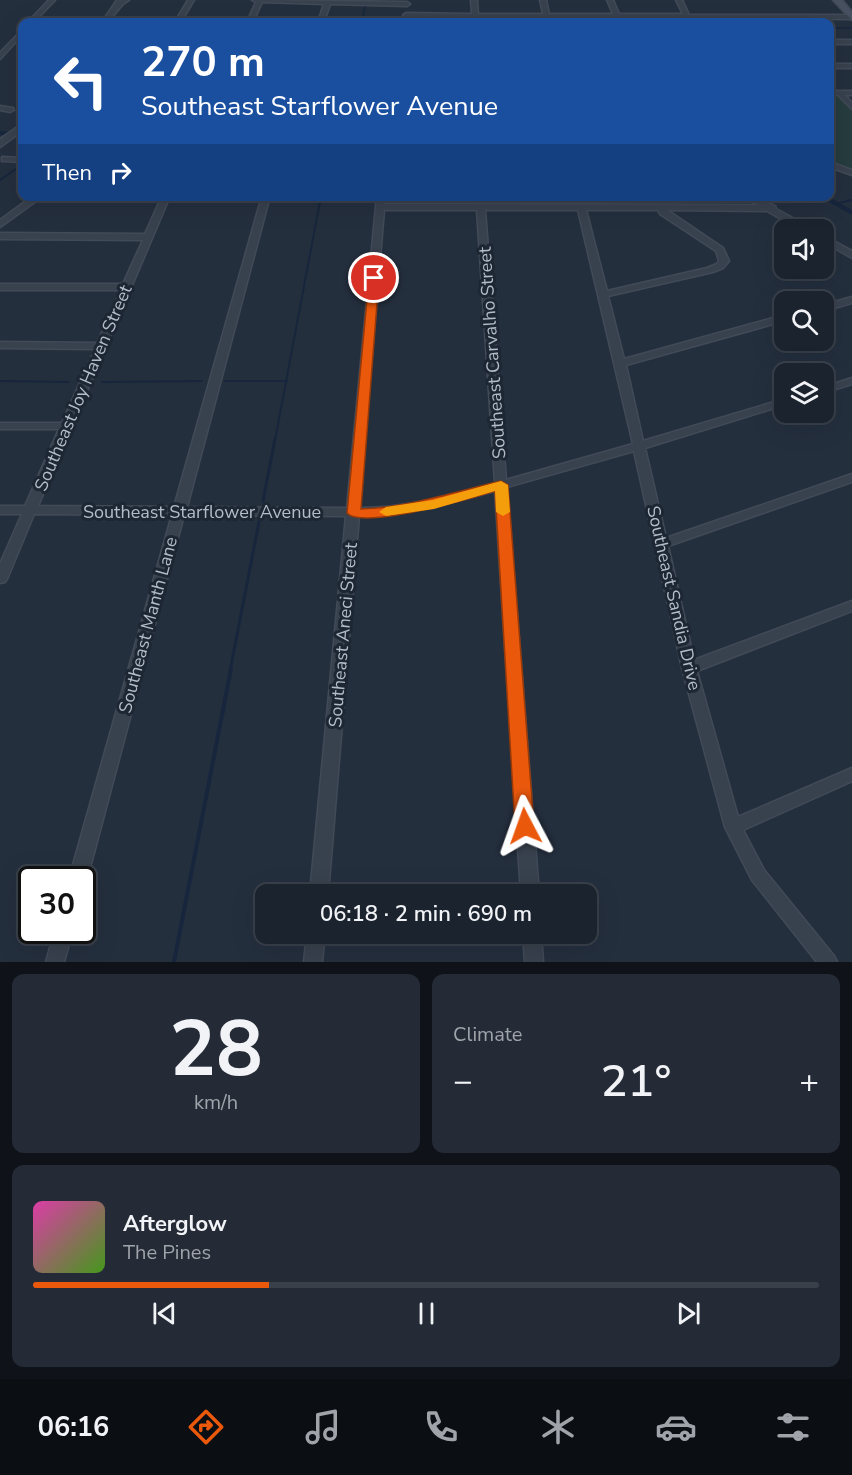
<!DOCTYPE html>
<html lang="en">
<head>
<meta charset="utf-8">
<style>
	body { margin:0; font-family:"Nunito Sans",sans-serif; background:#242b36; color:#f1f3f6; height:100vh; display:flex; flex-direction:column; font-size:22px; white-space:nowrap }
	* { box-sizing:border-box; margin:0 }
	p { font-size:20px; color:#a0a4aa }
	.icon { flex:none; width:33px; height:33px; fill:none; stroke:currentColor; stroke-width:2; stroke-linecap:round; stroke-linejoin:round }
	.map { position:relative; height:962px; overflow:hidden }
	.side { display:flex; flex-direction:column; gap:12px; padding:12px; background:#0f1319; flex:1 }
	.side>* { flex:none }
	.banner { position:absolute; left:18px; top:18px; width:816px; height:183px; border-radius:12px; box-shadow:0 6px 24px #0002,0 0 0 2px #39404a; background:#1a4fa0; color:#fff; overflow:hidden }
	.fabs { position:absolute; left:774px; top:219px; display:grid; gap:12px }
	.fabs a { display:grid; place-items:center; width:60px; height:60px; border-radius:12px; background:#1b232e; box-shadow:0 6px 24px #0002,0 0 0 2px #39404a; font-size:30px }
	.speed { position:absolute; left:18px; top:866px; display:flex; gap:12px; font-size:30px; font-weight:700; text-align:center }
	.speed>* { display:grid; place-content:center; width:78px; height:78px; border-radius:50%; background:#1b232e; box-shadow:0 6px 24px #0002,0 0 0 2px #39404a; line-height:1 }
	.speed .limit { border:3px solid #111; border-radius:9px; background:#fff; color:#111 }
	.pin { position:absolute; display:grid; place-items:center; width:51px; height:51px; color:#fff; margin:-26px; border:3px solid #fff; border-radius:50%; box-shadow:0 2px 6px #0007 }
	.me { position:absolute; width:66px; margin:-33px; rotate:356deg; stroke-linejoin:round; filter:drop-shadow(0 0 4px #0008) }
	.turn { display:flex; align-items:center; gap:21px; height:126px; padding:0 24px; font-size:27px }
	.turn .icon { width:78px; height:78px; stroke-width:2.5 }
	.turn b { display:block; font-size:42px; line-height:51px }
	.then { display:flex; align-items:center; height:57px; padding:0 24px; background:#0003; gap:12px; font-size:22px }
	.big { font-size:45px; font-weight:600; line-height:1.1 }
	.side .widget { flex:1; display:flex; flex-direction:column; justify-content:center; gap:9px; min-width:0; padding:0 21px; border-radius:12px; background:#242b36 }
	.side .dial { align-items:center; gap:0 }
	.dial b { font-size:78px; line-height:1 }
	.song { display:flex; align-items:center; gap:18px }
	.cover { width:72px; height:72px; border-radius:9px; background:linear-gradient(135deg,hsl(320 70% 55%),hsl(100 70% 35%)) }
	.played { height:6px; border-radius:3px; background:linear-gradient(90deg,#ea580c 30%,#39404a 30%) }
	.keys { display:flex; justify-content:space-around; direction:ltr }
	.heat { display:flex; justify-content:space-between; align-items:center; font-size:33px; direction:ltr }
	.side .tiles { flex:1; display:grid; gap:12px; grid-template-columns:1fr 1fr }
	.widget:last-child { grid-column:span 2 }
	.trip { position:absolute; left:255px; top:884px; width:342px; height:60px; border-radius:12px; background:#1b232e; box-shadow:0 6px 24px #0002,0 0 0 2px #39404a; font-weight:600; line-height:60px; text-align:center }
	.tab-bar { display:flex; height:96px; justify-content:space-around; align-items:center; background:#0b0e12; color:#a0a4aa }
	.tab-bar .icon { width:42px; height:42px }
	.tab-bar .on { color:#ea580c }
	.tab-bar b { font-size:27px; color:#f1f3f6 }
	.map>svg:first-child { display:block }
	.green { fill:#263c3f }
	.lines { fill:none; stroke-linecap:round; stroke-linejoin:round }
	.stream-far3 { stroke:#17263c; stroke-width:1.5 }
	.stream-far2 { stroke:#17263c; stroke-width:2 }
	.stream-far1 { stroke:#17263c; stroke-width:3 }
	.stream { stroke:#17263c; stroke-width:4 }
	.canal { fill:#17263c; fill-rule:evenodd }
	.minor-casing { stroke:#414a57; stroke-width:3 }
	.tertiary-casing { stroke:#414a57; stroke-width:3 }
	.secondary-casing { stroke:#414a57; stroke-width:3 }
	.minor { fill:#38414e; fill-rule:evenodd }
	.tertiary { fill:#38414e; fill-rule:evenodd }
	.secondary { fill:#465061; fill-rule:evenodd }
	.route { fill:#ea580c; stroke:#983908; stroke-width:1.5 }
	.slow { fill:#f59e0b }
	.labels { text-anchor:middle; stroke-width:6; stroke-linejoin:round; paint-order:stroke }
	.street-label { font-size:18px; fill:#b4bcc9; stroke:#1d2633 }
</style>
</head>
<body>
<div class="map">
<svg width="852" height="962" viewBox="0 0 852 962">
	<rect width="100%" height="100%" fill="#242f3e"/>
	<path class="green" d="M830,94L840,97L852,109V169L830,163Z"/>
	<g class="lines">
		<path class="stream-far3" d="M362,22L365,6
			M830,28H852"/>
		<path class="stream-far2" d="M0,180L22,165
			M835,204L852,200
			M0,381L69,382
			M225,381H287
			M102,382L202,381
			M275,440L321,196"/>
		<path class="stream-far1" d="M263,501L275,439
			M230,671L259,522"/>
		<path class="stream" d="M174,962L231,669"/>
		<path class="canal" d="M0,131L22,133V137L0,135Z
			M818,196H827L852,210V215Z"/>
		<defs>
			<path id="minor" d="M49,0H55L34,22H28Z
				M188,0H194L181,22H175Z
				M252,0L407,2L410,4L407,6L330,4L324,22H318L324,4L262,2L253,22H247L256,2Z
				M471,0H477L478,14H543L540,0H546L549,14H613L607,0H613L619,14H683L676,0H682L689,15H852V19L621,18L622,21L618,22L615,18L406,17L403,15L406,13L472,14Z
				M22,30V35L0,59V53Z
				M830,40H852V44H830Z
				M830,64H852V68H830Z
				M830,91H852V95H845L852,103V109L838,95H830Z
				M0,106L13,108L14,110L10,112L0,110Z
				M2,157L22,158V162L5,161H2Z
				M830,162L852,170V175L830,167Z
				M33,196H43L0,227V220Z
				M162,196H170L38,506L174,507L262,196H270L187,507L347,508L377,196H385L384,204L758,205L743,196H754L775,206L776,209L811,228L812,230H801L767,211L667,210L723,248L729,261L723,268L713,272L608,296L624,359L784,315V321L626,365L643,441L784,399V405L645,448L666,538L852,474V482L668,546L694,660L852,601V611L697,671L738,817L852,768V781L743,830L764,870L834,956L837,962H817L752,880L725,827L682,668L634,451L507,487L539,894H521L495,491C450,503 406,516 359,516L328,894H310L346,516L184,515L87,879L82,885V879H69L172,515L34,514L7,579L5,582L0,583V564L22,514H0V506H25L59,429H0V423H62L95,349L0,348V342L97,343L121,290H0V284H123L143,240L0,239V233L145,234ZM384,210H477L495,483C450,496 406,508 359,508ZM485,210H578L633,444L506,480ZM586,210H658L660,214L716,251L719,261L717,264L707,268L607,291Z
				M824,236L852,251V258L824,242Z
				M852,297V303L824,311V305Z
				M852,378V384L824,393V387Z
				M55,930H73L64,962H46Z
				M307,933H325L322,962H304Z
				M523,933H541L543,962H525Z"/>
			<path id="tertiary" d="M117,0H129L123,4L108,22H102Z
				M22,124V131L0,147V139Z"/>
			<path id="secondary" d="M833,0H842L852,12V20Z"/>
		</defs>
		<use href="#minor" class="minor-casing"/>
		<use href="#tertiary" class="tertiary-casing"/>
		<use href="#secondary" class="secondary-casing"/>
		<use href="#minor" class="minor"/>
		<use href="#tertiary" class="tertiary"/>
		<use href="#secondary" class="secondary"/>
	</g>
	<path class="route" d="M374,275L379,278L361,509C410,507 454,492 501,481L508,485L534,826L532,831L525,834L518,831L515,826L495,491C472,498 362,530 347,513L369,278Z"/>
	<path class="slow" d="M501,481L508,485L510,512L503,516L496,512L495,491L434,509L386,516L379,512L386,507L433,500Z"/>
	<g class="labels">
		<g class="street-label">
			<text transform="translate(492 353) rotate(-94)" y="6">Southeast Carvalho Street</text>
			<text transform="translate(83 388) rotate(-67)" y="6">Southeast Joy Haven Street</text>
			<text x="202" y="518">Southeast Starflower Avenue</text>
			<text transform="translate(674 598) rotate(77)" y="6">Southeast Sandia Drive</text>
			<text transform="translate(148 625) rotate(-75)" y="6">Southeast Manth Lane</text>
			<text transform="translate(343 635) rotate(-85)" y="6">Southeast Aneci Street</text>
		</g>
	</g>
</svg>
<div class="fabs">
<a><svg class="icon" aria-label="sound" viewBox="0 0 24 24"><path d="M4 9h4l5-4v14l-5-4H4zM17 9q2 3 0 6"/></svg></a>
<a><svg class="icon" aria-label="search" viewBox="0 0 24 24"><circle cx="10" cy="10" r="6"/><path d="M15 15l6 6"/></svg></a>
<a><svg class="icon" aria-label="layers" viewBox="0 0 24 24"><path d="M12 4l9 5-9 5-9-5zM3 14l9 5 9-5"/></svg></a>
</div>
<div class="speed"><div class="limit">30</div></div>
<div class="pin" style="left:374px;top:278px;background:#d93025"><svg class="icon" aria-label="arrive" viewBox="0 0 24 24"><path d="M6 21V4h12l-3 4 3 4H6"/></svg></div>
<svg class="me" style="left:525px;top:826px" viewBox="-20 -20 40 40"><path d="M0-17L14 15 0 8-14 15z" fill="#ea580c" stroke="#fff" stroke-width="4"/></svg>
<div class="trip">06:18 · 2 min · 690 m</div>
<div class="banner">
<div class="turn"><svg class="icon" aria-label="left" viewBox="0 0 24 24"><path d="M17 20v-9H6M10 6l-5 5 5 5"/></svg><div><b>270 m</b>Southeast Starflower Avenue</div></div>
<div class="then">Then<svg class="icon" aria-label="right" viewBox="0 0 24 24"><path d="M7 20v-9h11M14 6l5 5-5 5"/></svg></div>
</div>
</div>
<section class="side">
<div class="tiles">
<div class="widget dial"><b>28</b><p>km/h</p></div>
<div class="widget"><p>Climate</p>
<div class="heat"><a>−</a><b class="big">21°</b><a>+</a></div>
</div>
<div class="widget">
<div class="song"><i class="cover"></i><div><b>Afterglow</b><p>The Pines</p></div></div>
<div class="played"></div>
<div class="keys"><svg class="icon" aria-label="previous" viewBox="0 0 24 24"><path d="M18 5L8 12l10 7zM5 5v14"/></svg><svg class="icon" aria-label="pause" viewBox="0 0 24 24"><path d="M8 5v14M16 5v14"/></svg><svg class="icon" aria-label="next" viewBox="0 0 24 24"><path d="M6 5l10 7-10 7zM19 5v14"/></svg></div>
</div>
</div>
</section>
<nav class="tab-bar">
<b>06:16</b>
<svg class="icon on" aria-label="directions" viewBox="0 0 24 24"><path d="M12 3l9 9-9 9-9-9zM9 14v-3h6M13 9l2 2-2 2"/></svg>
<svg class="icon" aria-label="music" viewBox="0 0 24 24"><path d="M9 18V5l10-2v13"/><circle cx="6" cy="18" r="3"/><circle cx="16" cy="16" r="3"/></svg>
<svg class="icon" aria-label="phone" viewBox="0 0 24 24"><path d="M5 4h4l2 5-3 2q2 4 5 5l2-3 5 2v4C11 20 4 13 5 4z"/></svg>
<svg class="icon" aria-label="climate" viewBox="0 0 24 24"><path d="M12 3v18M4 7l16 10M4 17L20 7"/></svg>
<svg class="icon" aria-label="car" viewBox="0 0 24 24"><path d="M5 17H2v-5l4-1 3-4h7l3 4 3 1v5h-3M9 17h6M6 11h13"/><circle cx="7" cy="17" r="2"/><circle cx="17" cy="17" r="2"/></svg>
<svg class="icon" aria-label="filters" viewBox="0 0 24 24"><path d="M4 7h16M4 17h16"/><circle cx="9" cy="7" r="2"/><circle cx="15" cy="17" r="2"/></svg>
</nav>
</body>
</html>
